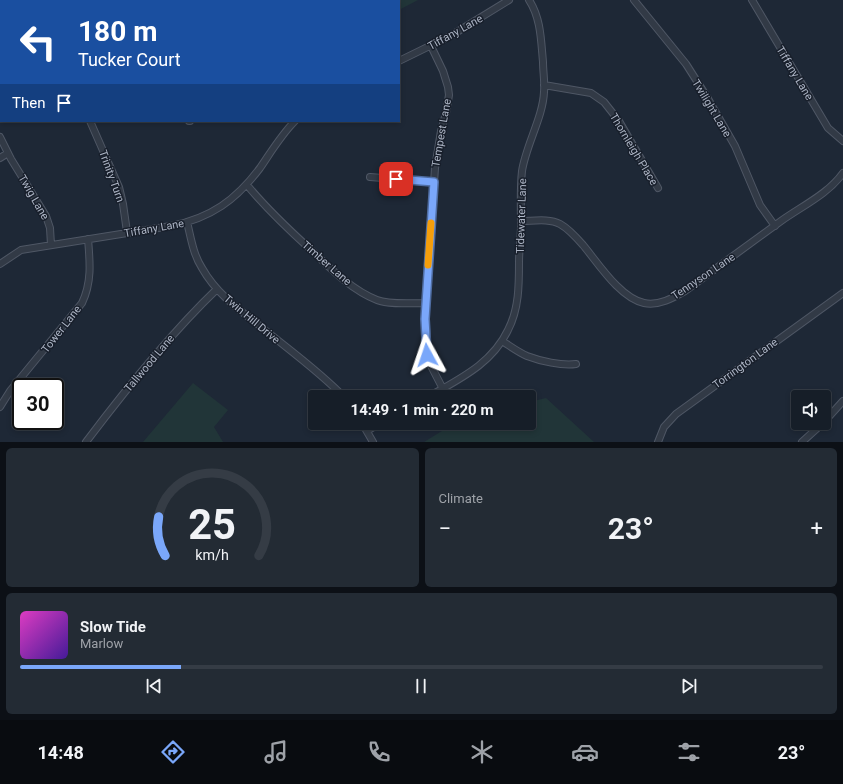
<!DOCTYPE html>
<html lang="en">
<head>
<meta charset="utf-8">
<style>
	body { margin:0; font-family:Roboto,sans-serif; background:#232b34; color:#f1f3f6; height:100vh; display:flex; flex-direction:column; font-size:15px; white-space:nowrap }
	* { box-sizing:border-box; margin:0 }
	p { font-size:13px; color:#9ea2a8 }
	.icon { flex:none; width:22px; height:22px; fill:none; stroke:currentColor; stroke-width:2; stroke-linecap:round; stroke-linejoin:round }
	.map { position:relative; height:442px; overflow:hidden }
	.details { display:flex; flex-direction:column; gap:6px; padding:6px; background:#0c1016; flex:1 }
	.details>* { flex:none }
	.guide { position:absolute; left:0px; top:0px; width:400px; height:122px; box-shadow:0 2px 6px #0003,0 0 0 1px #353c45; background:#1a4fa0; color:#fff; overflow:hidden }
	.buttons { position:absolute; left:791px; top:390px; display:grid; gap:8px }
	.buttons a { display:grid; place-items:center; width:40px; height:40px; border-radius:4px; background:#161e28; box-shadow:0 2px 6px #0003,0 0 0 1px #353c45; font-size:20px }
	.speed { position:absolute; left:12px; top:378px; display:flex; gap:8px; font-size:20px; font-weight:700; text-align:center }
	.speed>* { display:grid; place-content:center; width:52px; height:52px; border-radius:50%; background:#161e28; box-shadow:0 2px 6px #0003,0 0 0 1px #353c45; line-height:1 }
	.speed .limit { border:2px solid #111; border-radius:6px; background:#fff; color:#111 }
	.pin { position:absolute; display:grid; place-items:center; width:34px; height:34px; color:#fff; margin:-17px; border-radius:8px; box-shadow:0 2px 6px #0006 }
	.me { position:absolute; width:44px; margin:-22px; rotate:355deg; stroke-linejoin:round; filter:drop-shadow(0 0 3px #0008) }
	.turn { display:flex; align-items:center; gap:14px; height:84px; padding:0 12px; font-size:18px }
	.turn .icon { width:52px; height:52px; stroke-width:2.5 }
	.turn b { display:block; font-size:28px; line-height:34px }
	.then { display:flex; align-items:center; height:38px; padding:0 12px; background:#0003; gap:8px; font-size:15px }
	.big { font-size:30px; font-weight:700; line-height:1.1 }
	.details .tile { flex:1; display:flex; flex-direction:column; justify-content:center; gap:6px; min-width:0; padding:0 14px; border-radius:6px; background:#232b34 }
	.details .dial { align-items:center; gap:0 }
	.dial svg { height:104px; overflow:visible; fill:none; stroke:#353c45; stroke-width:7; stroke-linecap:round; text-anchor:middle }
	.dial text { fill:#f1f3f6; stroke:none }
	.song { display:flex; align-items:center; gap:12px }
	.cover { width:48px; height:48px; border-radius:6px; background:linear-gradient(135deg,hsl(310 70% 55%),hsl(260 70% 35%)) }
	.played { height:4px; border-radius:2px; background:linear-gradient(90deg,#7aa7fa 20%,#353c45 20%) }
	.keys { display:flex; justify-content:space-around; direction:ltr }
	.heat { display:flex; justify-content:space-between; align-items:center; font-size:22px; direction:ltr }
	.details .tiles { flex:1; display:grid; gap:6px; grid-template-columns:1fr 1fr }
	.tile:last-child { grid-column:span 2 }
	.trip { position:absolute; left:308px; top:390px; width:228px; height:40px; border-radius:4px; background:#161e28; box-shadow:0 2px 6px #0003,0 0 0 1px #353c45; font-weight:700; line-height:40px; text-align:center }
	.tab-bar { display:flex; height:64px; justify-content:space-around; align-items:center; background:#090c10; color:#9ea2a8 }
	.tab-bar .icon { width:28px; height:28px }
	.tab-bar .on { color:#7aa7fa }
	.tab-bar b { font-size:18px; color:#f1f3f6 }
	.map>svg:first-child { display:block }
	.green { fill:#213538 }
	.lines { fill:none; stroke-linecap:round; stroke-linejoin:round }
	.minor-casing { stroke:#4f5765; stroke-width:8 }
	.minor { stroke:#323a46; stroke-width:6 }
	.route-casing { stroke:#4f6da2; stroke-width:10 }
	.route { stroke:#7aa7fa; stroke-width:7 }
	.slow { stroke:#f59e0b; stroke-width:7 }
	.labels { text-anchor:middle; stroke-width:3; stroke-linejoin:round; paint-order:stroke }
	.street-label { font-size:11px; fill:#acb4c4; stroke:#181f2b }
</style>
</head>
<body>
<div class="map">
<svg width="843" height="442" viewBox="0 0 843 442">
	<rect width="100%" height="100%" fill="#1e2836"/>
	<path class="green" d="M270,0H418L399,10V1Z
		M193,383L228,410L214,427L223,442H143Z
		M546,398L594,442H424L455,423H529V402Z"/>
	<g class="lines">
		<defs>
			<path id="minor" d="M210,0L211,1
				M634,0L686,64L707,97L735,146L760,205L775,226
				M752,0L828,128L843,141
				M160,1L162,0
				M431,46L443,71L448,87L449,95L446,113L441,131L435,168L425,319L426,347L429,362L443,389
				M399,61L452,35L509,0
				M544,85L591,93L604,102L619,121L658,188
				M90,121L119,187L123,204L127,232
				M189,121H190
				M0,137L11,159L46,216L50,228L51,245
				M0,158L8,153
				M370,177L434,182
				M247,185C266,208 287,228 309,248C329,267 351,290 377,300C389,305 412,303 426,303
				M521,221C533,221 549,218 560,224C569,229 576,237 583,245C598,263 620,298 644,303C659,306 673,298 685,291C717,268 749,244 781,221C802,206 828,194 843,173
				M187,222C191,238 193,254 202,268C216,293 238,309 260,326C288,349 319,371 344,397
				M0,264L21,250L171,226C211,218 236,200 260,168C271,152 281,135 295,121
				M502,341C510,346 518,352 527,356C540,361 562,366 576,364
				M428,397C459,379 492,364 508,330C519,309 519,285 519,262C519,250 521,238 521,226C521,207 520,189 522,171C526,145 543,117 544,92C545,82 543,72 543,62C541,41 541,18 529,0
				M0,407L10,391L82,303C92,282 90,262 88,239
				M824,422L843,401
				M362,423L373,442
				M367,431L380,423
				M86,442C126,389 169,335 217,289
				M658,442L664,427L676,414L843,293
				M802,442L823,423"/>
		</defs>
		<use href="#minor" class="minor-casing"/>
		<use href="#minor" class="minor"/>
	</g>
	<g class="lines">
		<defs>
			<path id="route" d="M396,179L434,182L425,319L427,355"/>
		</defs>
		<use href="#route" class="route-casing"/>
		<use href="#route" class="route"/>
		<path class="slow" d="M428,265L431,223"/>
	</g>
	<g class="labels">
		<g class="street-label">
			<text transform="translate(455 32) rotate(-29)" y="4">Tiffany Lane</text>
			<text transform="translate(795 73) rotate(59)" y="4">Tiffany Lane</text>
			<text transform="translate(712 108) rotate(59)" y="4">Twilight Lane</text>
			<text transform="translate(441 133) rotate(-80)" y="4">Tempest Lane</text>
			<text transform="translate(634 149) rotate(59)" y="4">Thornleigh Place</text>
			<text transform="translate(112 176) rotate(70)" y="4">Trinity Turn</text>
			<text transform="translate(34 197) rotate(60)" y="4">Twig Lane</text>
			<text transform="translate(521 216) rotate(-88)" y="4">Tidewater Lane</text>
			<text transform="translate(154 228) rotate(-10)" y="4">Tiffany Lane</text>
			<text transform="translate(327 263) rotate(41)" y="4">Timber Lane</text>
			<text transform="translate(703 276) rotate(-34)" y="4">Tennyson Lane</text>
			<text transform="translate(252 319) rotate(40)" y="4">Twin Hill Drive</text>
			<text transform="translate(61 329) rotate(-52)" y="4">Tower Lane</text>
			<text transform="translate(149 363) rotate(-50)" y="4">Tallwood Lane</text>
			<text transform="translate(745 363) rotate(-36)" y="4">Torrington Lane</text>
		</g>
	</g>
</svg>
<div class="buttons">
<a><svg class="icon" aria-label="sound" viewBox="0 0 24 24"><path d="M4 9h4l5-4v14l-5-4H4zM17 9q2 3 0 6"/></svg></a>
</div>
<div class="speed"><div class="limit">30</div></div>
<div class="pin" style="left:396px;top:179px;background:#d93025"><svg class="icon" aria-label="arrive" viewBox="0 0 24 24"><path d="M6 21V4h12l-3 4 3 4H6"/></svg></div>
<svg class="me" style="left:427px;top:355px" viewBox="-20 -20 40 40"><path d="M0-17L14 15 0 8-14 15z" fill="#7aa7fa" stroke="#fff" stroke-width="4"/></svg>
<div class="trip">14:49 · 1 min · 220 m</div>
<div class="guide">
<div class="turn"><svg class="icon" aria-label="left" viewBox="0 0 24 24"><path d="M17 20v-9H6M10 6l-5 5 5 5"/></svg><div><b>180 m</b>Tucker Court</div></div>
<div class="then">Then<svg class="icon" aria-label="arrive" viewBox="0 0 24 24"><path d="M6 21V4h12l-3 4 3 4H6"/></svg></div>
</div>
</div>
<section class="details">
<div class="tiles">
<div class="tile dial"><svg viewBox="0 0 100 80">
<path d="M14 69A42 42 0 1 1 86 69"/>
<path d="M14 69A42 42 0 0 1 9 39" stroke="#7aa7fa"/>
<text x="50" y="56" font-size="32" font-weight="700">25</text>
<text x="50" y="72" font-size="11">km/h</text>
</svg></div>
<div class="tile"><p>Climate</p>
<div class="heat"><a>−</a><b class="big">23°</b><a>+</a></div>
</div>
<div class="tile">
<div class="song"><i class="cover"></i><div><b>Slow Tide</b><p>Marlow</p></div></div>
<div class="played"></div>
<div class="keys"><svg class="icon" aria-label="previous" viewBox="0 0 24 24"><path d="M18 5L8 12l10 7zM5 5v14"/></svg><svg class="icon" aria-label="pause" viewBox="0 0 24 24"><path d="M8 5v14M16 5v14"/></svg><svg class="icon" aria-label="next" viewBox="0 0 24 24"><path d="M6 5l10 7-10 7zM19 5v14"/></svg></div>
</div>
</div>
</section>
<nav class="tab-bar">
<b>14:48</b>
<svg class="icon on" aria-label="directions" viewBox="0 0 24 24"><path d="M12 3l9 9-9 9-9-9zM9 14v-3h6M13 9l2 2-2 2"/></svg>
<svg class="icon" aria-label="music" viewBox="0 0 24 24"><path d="M9 18V5l10-2v13"/><circle cx="6" cy="18" r="3"/><circle cx="16" cy="16" r="3"/></svg>
<svg class="icon" aria-label="phone" viewBox="0 0 24 24"><path d="M5 4h4l2 5-3 2q2 4 5 5l2-3 5 2v4C11 20 4 13 5 4z"/></svg>
<svg class="icon" aria-label="climate" viewBox="0 0 24 24"><path d="M12 3v18M4 7l16 10M4 17L20 7"/></svg>
<svg class="icon" aria-label="car" viewBox="0 0 24 24"><path d="M5 17H2v-5l4-1 3-4h7l3 4 3 1v5h-3M9 17h6M6 11h13"/><circle cx="7" cy="17" r="2"/><circle cx="17" cy="17" r="2"/></svg>
<svg class="icon" aria-label="filters" viewBox="0 0 24 24"><path d="M4 7h16M4 17h16"/><circle cx="9" cy="7" r="2"/><circle cx="15" cy="17" r="2"/></svg>
<b>23°</b>
</nav>
</body>
</html>
